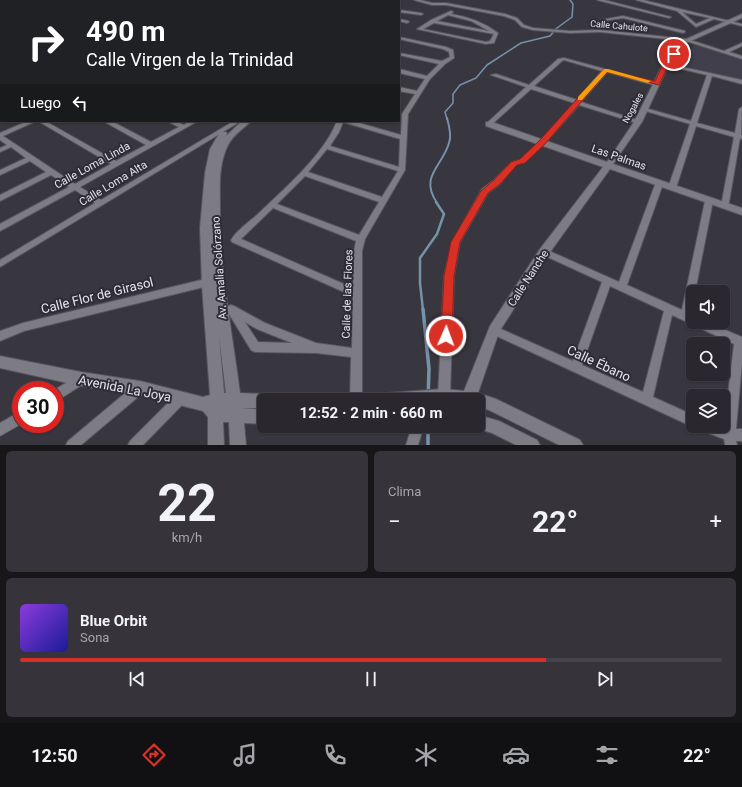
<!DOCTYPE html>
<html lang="es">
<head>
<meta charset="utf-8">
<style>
	body { margin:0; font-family:Roboto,sans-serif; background:#36343a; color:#f1f3f6; height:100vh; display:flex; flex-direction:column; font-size:15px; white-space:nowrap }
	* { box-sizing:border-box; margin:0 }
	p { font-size:13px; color:#a5a6aa }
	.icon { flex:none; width:22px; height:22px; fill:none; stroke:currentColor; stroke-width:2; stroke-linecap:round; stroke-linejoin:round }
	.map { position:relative; height:445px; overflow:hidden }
	.side { display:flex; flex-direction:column; gap:6px; padding:6px; background:#171619; flex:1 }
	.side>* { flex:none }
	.guide { position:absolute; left:0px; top:0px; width:400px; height:122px; box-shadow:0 1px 3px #0004,0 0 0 1px #46444a; background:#202124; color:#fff; overflow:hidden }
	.fabs { position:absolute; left:686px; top:285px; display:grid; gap:8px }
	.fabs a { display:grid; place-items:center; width:44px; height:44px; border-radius:6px; background:#2a282e; box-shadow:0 1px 3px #0004,0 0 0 1px #46444a; font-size:20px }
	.speed { position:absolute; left:12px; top:381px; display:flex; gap:8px; font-size:20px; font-weight:700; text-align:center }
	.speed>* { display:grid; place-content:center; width:52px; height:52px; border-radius:50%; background:#2a282e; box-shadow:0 1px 3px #0004,0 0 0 1px #46444a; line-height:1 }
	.speed .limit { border:6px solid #d22; background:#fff; color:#111 }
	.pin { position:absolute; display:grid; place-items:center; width:34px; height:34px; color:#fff; margin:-17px; border:2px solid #fff; border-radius:50%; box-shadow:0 1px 4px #0007 }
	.me { position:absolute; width:44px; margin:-22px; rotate:2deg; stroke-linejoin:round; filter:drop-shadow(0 0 3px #0008) }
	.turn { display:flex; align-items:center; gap:14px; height:84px; padding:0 20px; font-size:18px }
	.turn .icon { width:52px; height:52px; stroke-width:2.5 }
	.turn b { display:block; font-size:28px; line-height:34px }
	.then { display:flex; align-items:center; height:38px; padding:0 20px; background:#0003; gap:8px; font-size:15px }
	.big { font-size:30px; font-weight:700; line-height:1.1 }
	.side .widget { flex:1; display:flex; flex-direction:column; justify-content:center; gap:6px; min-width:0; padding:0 14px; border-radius:6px; background:#36343a }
	.side .dial { align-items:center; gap:0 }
	.dial b { font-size:52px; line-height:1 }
	.song { display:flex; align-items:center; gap:12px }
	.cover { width:48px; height:48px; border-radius:6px; background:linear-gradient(135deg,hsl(270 70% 55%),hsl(240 70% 35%)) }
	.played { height:4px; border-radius:2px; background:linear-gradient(90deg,#d93025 75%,#46444a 75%) }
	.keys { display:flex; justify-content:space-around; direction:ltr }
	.heat { display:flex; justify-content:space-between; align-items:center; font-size:22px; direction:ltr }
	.side .tiles { flex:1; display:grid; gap:6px; grid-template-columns:1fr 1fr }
	.widget:last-child { grid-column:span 2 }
	.trip { position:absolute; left:257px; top:393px; width:228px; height:40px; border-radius:6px; background:#2a282e; box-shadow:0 1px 3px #0004,0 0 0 1px #46444a; font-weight:700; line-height:40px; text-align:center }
	.menu { display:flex; height:64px; justify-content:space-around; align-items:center; background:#111012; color:#a5a6aa }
	.menu .icon { width:28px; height:28px }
	.menu .current { color:#d93025 }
	.menu b { font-size:18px; color:#f1f3f6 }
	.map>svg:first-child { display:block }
	.built { fill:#413f4c }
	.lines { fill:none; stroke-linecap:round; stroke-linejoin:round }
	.stream-far3 { stroke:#7492a9; stroke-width:1.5 }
	.stream-far2 { stroke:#7492a9; stroke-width:2 }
	.stream-far1 { stroke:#7492a9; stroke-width:2.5 }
	.stream { stroke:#7492a9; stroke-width:3.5 }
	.street-casing { stroke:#56555c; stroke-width:2 }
	.secondary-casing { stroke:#56555c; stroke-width:2 }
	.street { fill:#7d7c85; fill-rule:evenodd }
	.secondary { fill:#7d7c85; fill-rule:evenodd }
	.route { fill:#d93025; stroke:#8d1f18 }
	.slow { fill:#f59e0b }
	.labels { text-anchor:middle; stroke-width:4; stroke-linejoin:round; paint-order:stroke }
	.far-street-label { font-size:9px; fill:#e5e4ea; stroke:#2e2c34 }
	.street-label { font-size:11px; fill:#e5e4ea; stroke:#2e2c34 }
	.near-street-label { font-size:13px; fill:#e5e4ea; stroke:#2e2c34 }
</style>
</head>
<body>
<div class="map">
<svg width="742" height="445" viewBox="0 0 742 445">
	<rect width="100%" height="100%" fill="#38363e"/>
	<path class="built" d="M695,44L742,59V80L676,64Z"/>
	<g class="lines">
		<path class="stream-far3" d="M447,119L445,112L453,103V94L460,85L476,78L487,65L521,43L550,36L557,28L572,17L573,4L570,0"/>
		<path class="stream-far2" d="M437,203C419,176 442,167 449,143C452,136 449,125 447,118"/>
		<path class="stream-far1" d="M423,310L420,283V258L437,234L444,214L436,202"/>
		<path class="stream" d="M423,309L429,369L428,400
			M428,426V445"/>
		<defs>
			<path id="street" d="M0,0H6L1,1V2Z
				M284,0H289L283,1Z
				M378,0H383L377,1Z
				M414,0H420L432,3H446L505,14L517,18L524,25L533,28L570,31L600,30L687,39L724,51L742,43V46L729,52L742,56V59L686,41L600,32L570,33L533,30L522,27L515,20L504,16L446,5H432Z
				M597,0H604L671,17L669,18Z
				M636,0H643L742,24V26L714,19L696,27L677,11ZM682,12L710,18L696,24Z
				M399,10L421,13L423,14L421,15L399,12Z
				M451,11L453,12L451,14C469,17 483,22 498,33L494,43L486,44L417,29L431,20ZM448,15L471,21L489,31L437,21ZM434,23L494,34L490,41L486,42L423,29Z
				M623,16L685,31V32L683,33L623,18L603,21L601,20Z
				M399,19L408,21L409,22L407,23L399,21Z
				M399,37L446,47L453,50L454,58L445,64L430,79L408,114L405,170L365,239L362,251V400H350L351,357L316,353L255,352L251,350L226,309L228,306L231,305L234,306L265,323L316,343L352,348L353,296L232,242L231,240C237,230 249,222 258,214C284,189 324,155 337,121H352L401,135L402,114L415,94L399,91V87L417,91L425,79L399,73V69L427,76L439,64L399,55V53L442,61L450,57L449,52L443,49L399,39ZM343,122L400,139L399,167L330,146L339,132ZM327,149L398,171L382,197L308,172ZM305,176L379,202L359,235L277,204ZM273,208L356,241L354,251L353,288L241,239ZM245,322L257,329L292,343L258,342Z
				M0,48H1V50H0Z
				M564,58L660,84L657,86L607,72L581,102L640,121V123H636L579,105L544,144L524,162L516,164L500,184L488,193L460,242L454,276L450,396L448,400H440L438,396L444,276L452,242L482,189L494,180L512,162L520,160L540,142L574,103L531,89L491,125H487V123L526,87L491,75L496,74L529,85L558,59ZM564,60L602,71L577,100L534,86L562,61Z
				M0,59H1V61H0Z
				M664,63L742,80V84L712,76L697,123L735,133L739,109L742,107L741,135H742V139L740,138L728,208H722L721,206L734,137L696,126L676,188L672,190L668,188L690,124L642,110L645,108L691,121L707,75L664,65Z
				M1,66V70L0,71V67Z
				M0,80L1,81V85L0,84Z
				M0,101H1V105H0Z
				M0,108H1V112H0Z
				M28,121H36L3,136L75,184L111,164L38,121H45L116,161L146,145L103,121H111L151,142L179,127L167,121H175L184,125L190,121H198L80,187L101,200L234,121H241L0,267V260L95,203L75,190L0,231V224L69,187L51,175L0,201V195L46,172L30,161L0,175V170L26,158L11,147L0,152V148L7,145L0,140V133Z
				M656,182H659L663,184L627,285L682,310L705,201L709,198L712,199L713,201L695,292H693V301L690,314L693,315V322H707L742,337V363L736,429H742V441H736L737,445H725L724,439L700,430L698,426L724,427L734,344L672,315L653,397L693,415V426H695L693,427L490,333L489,330L490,327L494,326L573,361L602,282L541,254L540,252L541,250H547L619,282ZM610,286L664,311L643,392L582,365Z
				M201,280L204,281L206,284L204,287L24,331L0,341V331L23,323Z
				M81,374L85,375L87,379L85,383L55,402L54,390Z
				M140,382L144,384L146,388L144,392L81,445H66L68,441L136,384Z
				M180,393L184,395L186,399L184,403L143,445H128L130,441L176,395Z
				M21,411V424L0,436V423Z
				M412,426H424L418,445H406Z"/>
			<path id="secondary" d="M0,5H1V7H0Z
				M742,14V18L686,43L669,64L642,122L613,164L742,208V215L610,169L548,255L499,332L478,393L496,399L580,440L583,445H559L489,410L478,407V400H380L382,395L387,393L444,389L464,391L490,326L540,249L603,167L486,126V122H492L607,162L634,122L663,64L682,41Z
				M242,121H251C243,129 233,135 228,145C218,165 220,187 220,208C220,271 232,332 240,393L264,394L269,396L271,400H264V408H242L264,410V424L244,423L246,445H230L229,422H223L224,445H208V417L203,411L140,395L81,386L0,368V356L81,372L140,381L203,397L210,395L202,286L200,228L205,173L210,149L220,132H226L227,134L225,137ZM219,336L226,393H224Z
				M478,415L499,421L537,440L540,445H516L492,433L473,427L472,426H478Z"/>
		</defs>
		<use href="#street" class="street-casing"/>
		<use href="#secondary" class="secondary-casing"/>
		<use href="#street" class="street"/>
		<use href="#secondary" class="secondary"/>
	</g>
	<path class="route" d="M672,53L676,54L669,64L659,85L607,72L545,144L525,163L517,165L500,184L488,193L460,242L454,276L452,336L450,340L446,341L442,340L441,336L444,276L451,242L481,191L494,180L511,162L520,159L539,141L604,69L655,81L663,64Z"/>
	<path class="slow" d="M604,69H608L651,81L648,83L607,72L582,100H578V97Z"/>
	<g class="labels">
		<g class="far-street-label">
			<text transform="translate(619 26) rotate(5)" y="3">Calle Cahulote</text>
			<text transform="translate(633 108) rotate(-61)" y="3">Nogales</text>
		</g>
		<g class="street-label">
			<text transform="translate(619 157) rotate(19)" y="4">Las Palmas</text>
			<text transform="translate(92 165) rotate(-29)" y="4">Calle Loma Linda</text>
			<text transform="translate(113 183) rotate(-31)" y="4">Calle Loma Alta</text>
			<text transform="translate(219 268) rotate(-94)" y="4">Av. Amalia Solórzano</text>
			<text transform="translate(528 278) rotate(-57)" y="4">Calle Nanche</text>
			<text transform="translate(347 294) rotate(-88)" y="4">Calle de las Flores</text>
		</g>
		<g class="near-street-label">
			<text transform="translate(97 295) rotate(-14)" y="5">Calle Flor de Girasol</text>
			<text transform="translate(599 363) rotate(25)" y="5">Calle Ébano</text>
			<text transform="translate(125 388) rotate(11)" y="5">Avenida La Joya</text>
		</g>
	</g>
</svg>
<div class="fabs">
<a><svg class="icon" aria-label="sound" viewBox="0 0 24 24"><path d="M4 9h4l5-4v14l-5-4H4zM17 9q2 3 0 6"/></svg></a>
<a><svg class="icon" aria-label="search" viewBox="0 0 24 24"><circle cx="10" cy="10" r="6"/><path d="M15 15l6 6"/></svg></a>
<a><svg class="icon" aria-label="layers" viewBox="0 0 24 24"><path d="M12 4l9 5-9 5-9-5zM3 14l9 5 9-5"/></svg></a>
</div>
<div class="speed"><div class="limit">30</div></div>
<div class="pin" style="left:674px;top:54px;background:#d93025"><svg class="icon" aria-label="arrive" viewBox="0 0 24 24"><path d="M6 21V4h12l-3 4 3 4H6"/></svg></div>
<svg class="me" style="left:446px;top:336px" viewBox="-20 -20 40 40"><circle r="17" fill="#d93025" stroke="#fff" stroke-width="3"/><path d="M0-11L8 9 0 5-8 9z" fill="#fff"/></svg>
<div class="trip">12:52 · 2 min · 660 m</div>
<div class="guide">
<div class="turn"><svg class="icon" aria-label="right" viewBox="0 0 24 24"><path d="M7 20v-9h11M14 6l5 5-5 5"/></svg><div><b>490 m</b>Calle Virgen de la Trinidad</div></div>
<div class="then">Luego<svg class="icon" aria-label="left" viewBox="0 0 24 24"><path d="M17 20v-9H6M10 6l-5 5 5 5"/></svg></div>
</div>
</div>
<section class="side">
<div class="tiles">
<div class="widget dial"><b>22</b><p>km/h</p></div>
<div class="widget"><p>Clima</p>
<div class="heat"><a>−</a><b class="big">22°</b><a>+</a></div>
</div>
<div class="widget">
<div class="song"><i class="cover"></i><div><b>Blue Orbit</b><p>Sona</p></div></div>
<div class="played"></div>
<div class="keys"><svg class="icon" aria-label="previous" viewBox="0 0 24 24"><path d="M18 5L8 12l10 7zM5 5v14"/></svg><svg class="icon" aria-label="pause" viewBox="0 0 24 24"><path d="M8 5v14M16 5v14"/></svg><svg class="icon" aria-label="next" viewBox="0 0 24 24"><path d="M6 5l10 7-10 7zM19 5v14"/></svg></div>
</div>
</div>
</section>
<nav class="menu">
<b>12:50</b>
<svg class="icon current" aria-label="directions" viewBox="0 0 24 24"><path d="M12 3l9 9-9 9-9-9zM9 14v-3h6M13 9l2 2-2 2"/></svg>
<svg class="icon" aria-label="music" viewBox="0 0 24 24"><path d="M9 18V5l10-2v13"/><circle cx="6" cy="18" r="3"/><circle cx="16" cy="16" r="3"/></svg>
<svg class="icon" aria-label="phone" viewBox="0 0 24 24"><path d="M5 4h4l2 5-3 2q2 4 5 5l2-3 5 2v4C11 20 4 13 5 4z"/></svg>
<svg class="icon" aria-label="climate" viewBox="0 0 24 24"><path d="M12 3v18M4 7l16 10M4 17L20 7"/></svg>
<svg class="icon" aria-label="car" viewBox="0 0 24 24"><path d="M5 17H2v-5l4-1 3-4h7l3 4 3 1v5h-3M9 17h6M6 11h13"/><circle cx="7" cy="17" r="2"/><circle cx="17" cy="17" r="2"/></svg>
<svg class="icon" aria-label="filters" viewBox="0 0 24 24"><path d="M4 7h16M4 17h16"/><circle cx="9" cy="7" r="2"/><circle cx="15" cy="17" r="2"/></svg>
<b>22°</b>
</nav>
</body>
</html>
